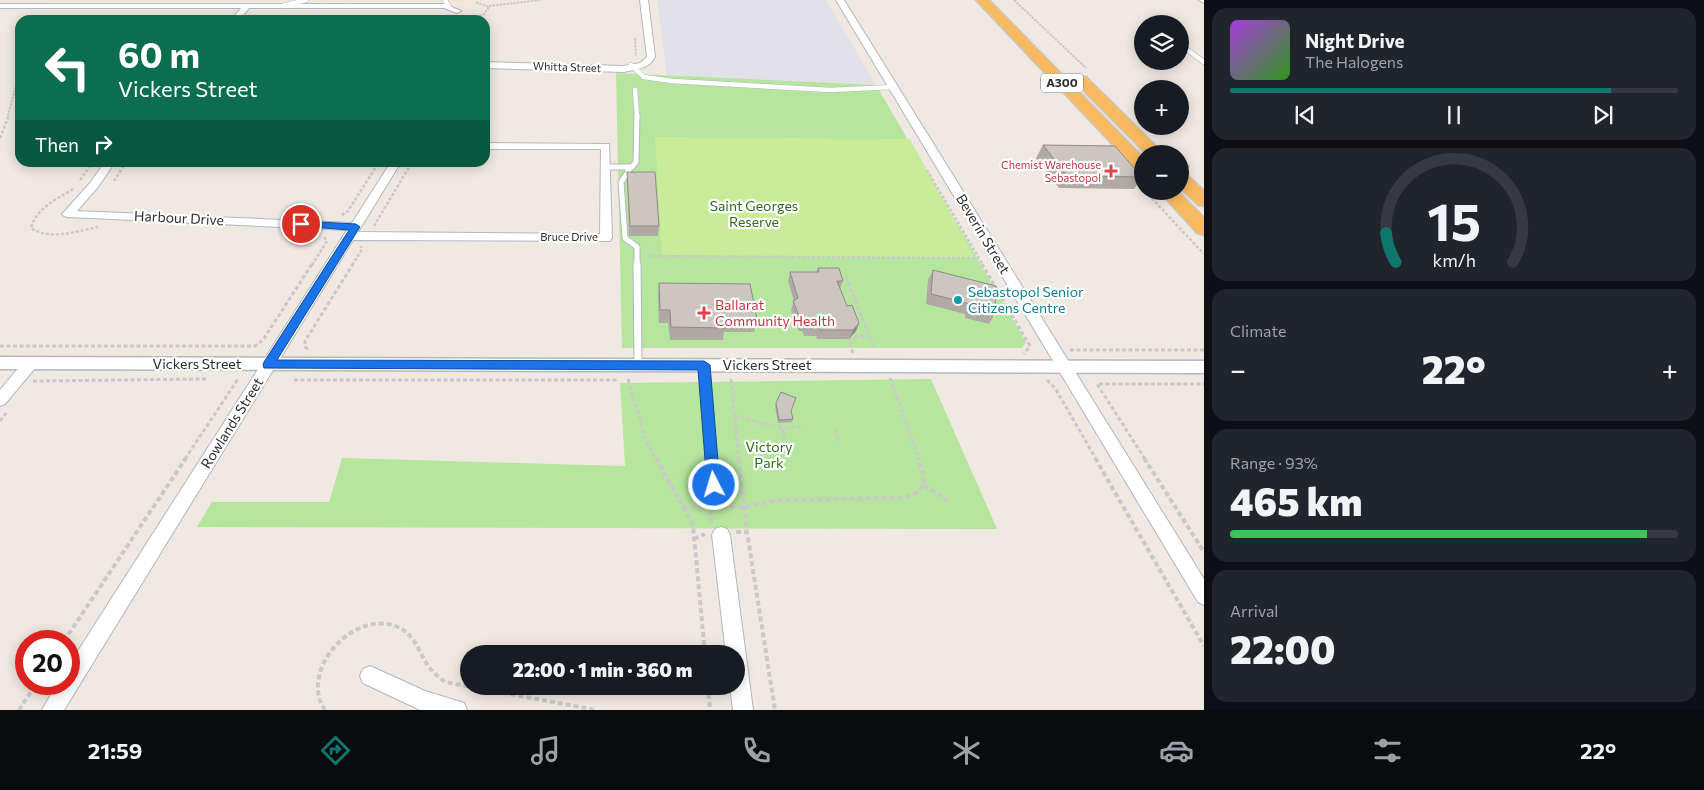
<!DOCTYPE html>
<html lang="en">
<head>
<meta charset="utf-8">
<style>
	body { margin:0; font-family:Commissioner,sans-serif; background:#20242c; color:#f1f3f6; height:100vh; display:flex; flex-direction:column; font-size:19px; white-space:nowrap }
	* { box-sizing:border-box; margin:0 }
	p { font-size:16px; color:#9ea1a6 }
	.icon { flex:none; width:28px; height:28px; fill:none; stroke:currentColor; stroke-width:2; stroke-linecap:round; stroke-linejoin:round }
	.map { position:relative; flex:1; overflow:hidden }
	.details { display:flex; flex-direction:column; gap:8px; padding:8px; background:#0d0f14; width:500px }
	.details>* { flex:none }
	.banner { position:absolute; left:15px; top:15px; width:475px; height:152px; border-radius:15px; box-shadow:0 2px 12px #0003; background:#0b6e4f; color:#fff; overflow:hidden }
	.buttons { position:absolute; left:1134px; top:15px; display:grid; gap:10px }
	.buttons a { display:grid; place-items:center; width:55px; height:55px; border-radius:50%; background:#171b24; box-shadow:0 2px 12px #0003; font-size:25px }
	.speed { position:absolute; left:15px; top:630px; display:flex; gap:10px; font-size:25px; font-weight:700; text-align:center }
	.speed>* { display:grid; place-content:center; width:65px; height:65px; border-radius:50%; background:#171b24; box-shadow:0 2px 12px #0003; line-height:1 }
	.speed .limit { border:8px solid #d22; background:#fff; color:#111 }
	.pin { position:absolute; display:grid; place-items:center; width:42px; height:42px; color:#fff; margin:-21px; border:2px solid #fff; border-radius:50%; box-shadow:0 1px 5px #0007 }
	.me { position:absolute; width:55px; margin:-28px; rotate:355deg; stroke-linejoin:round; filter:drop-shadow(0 0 4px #0008) }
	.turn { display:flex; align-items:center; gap:18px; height:105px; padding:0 20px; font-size:22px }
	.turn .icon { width:65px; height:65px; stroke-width:2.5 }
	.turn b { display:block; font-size:35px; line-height:42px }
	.then { display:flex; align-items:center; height:48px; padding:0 20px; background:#0003; gap:10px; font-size:19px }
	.big { font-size:38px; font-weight:800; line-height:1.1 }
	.details .tile { flex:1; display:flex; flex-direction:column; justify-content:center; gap:8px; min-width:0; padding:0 18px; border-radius:15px; background:#20242c }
	.details .dial { align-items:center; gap:0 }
	.dial svg { height:130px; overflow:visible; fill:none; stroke:#363941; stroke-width:7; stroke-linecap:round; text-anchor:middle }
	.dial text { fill:#f1f3f6; stroke:none }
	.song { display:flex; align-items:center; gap:15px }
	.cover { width:60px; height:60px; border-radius:8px; background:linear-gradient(135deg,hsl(280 70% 55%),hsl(110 70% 35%)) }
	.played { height:5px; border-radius:2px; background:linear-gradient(90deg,#0f766e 85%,#363941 85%) }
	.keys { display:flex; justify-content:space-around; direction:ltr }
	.heat { display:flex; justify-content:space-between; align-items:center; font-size:28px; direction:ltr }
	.charge { height:8px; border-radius:4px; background:linear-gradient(90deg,#34c759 93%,#363941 0) }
	.trip { position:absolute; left:460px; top:645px; width:285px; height:50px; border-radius:25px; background:#171b24; box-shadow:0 2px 12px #0003; font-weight:800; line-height:50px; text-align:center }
	.menu { display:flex; height:80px; justify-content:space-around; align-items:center; background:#090b0e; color:#9ea1a6 }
	.menu .icon { width:35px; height:35px }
	.menu .on { color:#0f766e }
	.menu b { font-size:22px; color:#f1f3f6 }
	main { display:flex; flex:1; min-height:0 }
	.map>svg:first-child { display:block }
	.industrial { fill:#e3e1e8 }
	.education { fill:#f0e6d1 }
	.green { fill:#b6e59e }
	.pitch { fill:#c9ec9a }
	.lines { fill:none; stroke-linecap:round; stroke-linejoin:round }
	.service-far3-casing { stroke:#b4b7c1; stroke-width:5.5 }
	.service-far2-casing { stroke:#b4b7c1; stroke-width:7 }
	.service-far1-casing { stroke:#b4b7c1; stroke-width:9 }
	.service-casing { stroke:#b4b7c1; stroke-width:11 }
	.minor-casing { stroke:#b4b7c1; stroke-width:2 }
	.tertiary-casing { stroke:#b4b7c1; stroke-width:3 }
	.trunk-casing { stroke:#c9c9c9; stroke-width:3 }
	.path-far3 { stroke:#c9c9c9; stroke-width:2; stroke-dasharray:2.5 1; stroke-linecap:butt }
	.path-far2 { stroke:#c9c9c9; stroke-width:2.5; stroke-dasharray:3 2; stroke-linecap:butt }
	.path-far1 { stroke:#c9c9c9; stroke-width:3; stroke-dasharray:4 2.5; stroke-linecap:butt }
	.path { stroke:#c9c9c9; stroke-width:4; stroke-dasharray:5 3; stroke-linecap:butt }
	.service-far3 { stroke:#fff; stroke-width:4.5 }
	.service-far2 { stroke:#fff; stroke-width:5 }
	.service-far1 { stroke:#fff; stroke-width:7 }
	.service { stroke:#fff; stroke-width:9 }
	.minor { fill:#fff; fill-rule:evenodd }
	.tertiary { fill:#fff; fill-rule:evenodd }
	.trunk { fill:#f8ba60; fill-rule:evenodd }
	.wall { fill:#afaba4 }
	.shaded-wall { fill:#8e8b86 }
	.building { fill:#cbc7bf; stroke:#8e8b86 }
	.route { fill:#1a73e8; stroke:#114b97 }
	.health-dot { fill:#e0444e; stroke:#fff; stroke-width:2 }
	.culture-dot { fill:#0f9aa8; stroke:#fff; stroke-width:2 }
	.labels { text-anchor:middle; stroke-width:4.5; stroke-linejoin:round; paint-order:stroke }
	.far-street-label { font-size:11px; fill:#2e2e2e; stroke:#fff }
	.far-health-label { font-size:11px; fill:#be3a42; stroke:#fff; text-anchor:end }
	.shield { fill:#fff; stroke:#6d6d6d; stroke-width:1 }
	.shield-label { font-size:12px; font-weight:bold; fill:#2e2e2e }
	.park-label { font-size:14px; fill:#2c6e1b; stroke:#fff }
	.street-label { font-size:14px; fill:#2e2e2e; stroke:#fff }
	.culture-label { font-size:14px; fill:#0d838f; stroke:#fff; text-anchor:start }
	.health-label { font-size:14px; fill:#be3a42; stroke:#fff; text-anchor:start }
</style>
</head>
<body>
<main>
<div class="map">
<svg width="1204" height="710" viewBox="0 0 1204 710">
	<rect width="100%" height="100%" fill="#efe9e1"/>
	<path class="industrial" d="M657,0H826L876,85L667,77Z"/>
	<path class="education" d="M50,0H475V2L48,1Z"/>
	<path class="green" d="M616,73L876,85L1026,342L1022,348H622Z
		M931,379L997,529L197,527L212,502H329L342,458L625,466L620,383Z"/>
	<path class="pitch" d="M655,137L910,139L975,258L662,255Z"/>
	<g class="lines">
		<defs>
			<path id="service-far3" d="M445,0L449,7
				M282,6L306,0
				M1186,49L1204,62
				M631,65L644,77L672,81L830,90L894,87
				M635,90L637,116"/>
			<path id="service-far2" d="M606,167H632L636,162L637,115
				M626,167L629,171L621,182L625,238L637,247V265"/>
			<path id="service-far1" d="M637,264L638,365
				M704,365L712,459"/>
			<path id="service" d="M712,458L714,485"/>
			<path id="minor" d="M640,0H648L655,57C649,69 636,69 624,72L485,68V62L624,66L640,63L647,57Z
				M836,0H844L1204,579V605L1198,602Z
				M1199,0H1204V3Z
				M0,4H445L461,11L457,13L444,8H249L239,20H231L241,8H0Z
				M485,143L609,144L612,238L610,241L353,240L64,710H42L57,684H69V665L347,230L68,217L64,216L62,214L64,212L90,183L105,162H115L98,187L77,211L352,223L391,162H401L358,232L600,234L601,149H485Z
				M31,358L36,359L38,363L36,367L5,404L0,406V390L26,359Z
				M721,527L727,529L730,535L753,710H733L730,686H736V654H726L712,535L715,529Z
				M370,666L425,691L464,703L467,710H420L416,708L363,683L360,676L363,669Z"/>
			<path id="tertiary" d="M0,357L1204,361V373L0,369Z"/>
			<path id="trunk" d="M976,0H989L1142,156V170L1136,169Z
				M1081,76L1086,77L1164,154H1146L1076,83L1074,80L1076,77Z
				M1180,173L1186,174L1204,191V206L1198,205L1180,188Z
				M1159,191H1178L1204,218V235L1197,233Z"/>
		</defs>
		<use href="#service-far3" class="service-far3-casing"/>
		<use href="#service-far2" class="service-far2-casing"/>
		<use href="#service-far1" class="service-far1-casing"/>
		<use href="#service" class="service-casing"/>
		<use href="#minor" class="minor-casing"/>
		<use href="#tertiary" class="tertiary-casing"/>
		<use href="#trunk" class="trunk-casing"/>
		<path class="path-far3" d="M1014,0L1086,68
			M489,6L540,0
			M470,20L484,14L489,7L475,2
			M635,38L636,56
			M8,116L20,70"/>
		<path class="path-far2" d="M0,138L9,115
			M1169,147L1176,154
			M1180,158L1190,167
			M927,170L983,265
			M80,180L93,162
			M114,181L126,162
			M1136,182L1142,189
			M73,189C57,199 36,208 31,228C50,241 77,231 98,227
			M1145,191L1204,254
			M342,215L348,211L379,162
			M374,226L412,162
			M647,256L978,258
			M312,265L327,241L324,237
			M352,265L361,251V246"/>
		<path class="path-far1" d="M982,264L1030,346L1024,354
			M846,276L874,348
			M0,346H255L263,340L312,264
			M308,349L305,347V341L353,264
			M1070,350H1204
			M853,353L849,340L854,337L869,336
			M890,378L919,459
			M628,379L646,441L656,459
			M731,379L739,459
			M294,380H619
			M1047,380L1055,388L1096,459
			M33,381L207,379
			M734,416C761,420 775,432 803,426
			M0,421L7,412
			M782,429L787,456
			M835,430L839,444
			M185,459L238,379
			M1145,459L1097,384H1204"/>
		<path class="path" d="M656,458L693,525L705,654
			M739,458L747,532L775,710
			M1095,458L1204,646
			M1144,458L1204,552
			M924,485L948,501
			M708,495L711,523
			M682,507H745L778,500L899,498C928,493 927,482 918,458
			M736,532H747
			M694,539L705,534
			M64,641L186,458
			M708,686L710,710
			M19,710L36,684
			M325,710C298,670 354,608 398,627C415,635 419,652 428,666C433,673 439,677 445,682L596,710"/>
		<use href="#service-far3" class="service-far3"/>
		<use href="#service-far2" class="service-far2"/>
		<use href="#service-far1" class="service-far1"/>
		<use href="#service" class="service"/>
		<use href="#minor" class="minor"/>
		<use href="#tertiary" class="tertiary"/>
		<use href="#trunk" class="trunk"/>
	</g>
	<path class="wall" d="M1043,145L1142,176V178L1134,189L1059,188L1036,158Z
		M627,172L659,226L658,236H629Z
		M818,268L843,281L840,288L847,306L859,323L856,331L849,339H817L816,336H804L802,331H799L791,310L794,301L788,281L790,272H816Z
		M933,270L995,314L989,324L965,318V314L926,304L928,280Z
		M659,283L757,319L754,332H724L723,340H670L668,323H659L658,296Z
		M776,403L791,411L793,419L792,422L778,423L775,406Z"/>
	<path class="shaded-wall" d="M859,323L856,331L849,339L853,330Z"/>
	<path class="building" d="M1043,145L1115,146L1142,177L1067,176Z
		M627,172H655L659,226H630Z
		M818,268H839L843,281H837L847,306L852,305L859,323L853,330H820L819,327H806L805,323H802L793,301L798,298L790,272H819Z
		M933,270L996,286L995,314L971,308V304L931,294Z
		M659,283L750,284L757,319H724L725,328L671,327L670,310H660Z
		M781,392L796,398L791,411L793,419L779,420L776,403Z"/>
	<path class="route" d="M301,221L356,224L360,227L277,360L704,361L710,365L720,485L718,489L714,491L709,489L707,485L698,370L264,368L263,365L264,362L349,230L298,226V222Z"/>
	<g class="health-dot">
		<path d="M1108.5 163.5h5v5h5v5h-5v5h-5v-5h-5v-5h5z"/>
		<path d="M701.5 305.5h5v5h5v5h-5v5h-5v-5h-5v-5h5z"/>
	</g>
	<circle class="culture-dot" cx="958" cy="300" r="5"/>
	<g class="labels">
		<g class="far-street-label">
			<text transform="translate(567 67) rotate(2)" y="4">Whitta Street</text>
			<text x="569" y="241">Bruce Drive</text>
		</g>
		<g class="far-health-label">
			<text x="1101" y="169">Chemist Warehouse<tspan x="1101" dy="13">Sebastopol</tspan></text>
		</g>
		<rect class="shield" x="1041" y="73.5" width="42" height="19" rx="4"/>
		<g class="shield-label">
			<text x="1062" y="87">A300</text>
		</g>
		<g class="park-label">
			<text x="754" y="211">Saint Georges<tspan x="754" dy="16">Reserve</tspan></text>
			<text x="769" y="452">Victory<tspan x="769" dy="16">Park</tspan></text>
		</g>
		<g class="street-label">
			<text transform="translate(179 218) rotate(3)" y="5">Harbour Drive</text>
			<text transform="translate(983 234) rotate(59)" y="5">Beverin Street</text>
			<text x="197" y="369">Vickers Street</text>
			<text x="767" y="370">Vickers Street</text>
			<text transform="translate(232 423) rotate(-58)" y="5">Rowlands Street</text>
		</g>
		<g class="culture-label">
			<text x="968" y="297">Sebastopol Senior<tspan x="968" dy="16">Citizens Centre</tspan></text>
		</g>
		<g class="health-label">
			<text x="715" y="310">Ballarat<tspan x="715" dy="16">Community Health</tspan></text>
		</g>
	</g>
</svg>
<div class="buttons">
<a><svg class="icon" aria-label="layers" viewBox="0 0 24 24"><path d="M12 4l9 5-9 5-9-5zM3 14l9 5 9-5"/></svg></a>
<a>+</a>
<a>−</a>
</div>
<div class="speed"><div class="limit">20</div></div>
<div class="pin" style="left:301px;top:224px;background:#d93025"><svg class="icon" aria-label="arrive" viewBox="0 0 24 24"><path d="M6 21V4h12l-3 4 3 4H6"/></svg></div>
<svg class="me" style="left:714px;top:485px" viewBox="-20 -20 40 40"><circle r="17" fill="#1a73e8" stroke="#fff" stroke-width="3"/><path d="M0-11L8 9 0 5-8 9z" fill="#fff"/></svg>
<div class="trip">22:00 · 1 min · 360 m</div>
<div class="banner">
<div class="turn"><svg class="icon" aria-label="left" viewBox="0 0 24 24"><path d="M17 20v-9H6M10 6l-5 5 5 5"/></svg><div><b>60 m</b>Vickers Street</div></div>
<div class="then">Then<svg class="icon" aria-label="right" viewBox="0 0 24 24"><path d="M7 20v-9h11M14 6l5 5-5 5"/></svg></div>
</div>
</div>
<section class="details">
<div class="tile">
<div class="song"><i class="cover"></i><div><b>Night Drive</b><p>The Halogens</p></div></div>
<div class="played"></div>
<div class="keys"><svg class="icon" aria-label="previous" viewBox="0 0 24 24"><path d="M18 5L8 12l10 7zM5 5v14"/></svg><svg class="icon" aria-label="pause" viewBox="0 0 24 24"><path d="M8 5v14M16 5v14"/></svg><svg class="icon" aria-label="next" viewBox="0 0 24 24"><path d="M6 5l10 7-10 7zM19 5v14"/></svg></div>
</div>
<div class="tile dial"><svg viewBox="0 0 100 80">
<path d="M14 69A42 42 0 1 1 86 69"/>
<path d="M14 69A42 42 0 0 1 8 51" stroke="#0f766e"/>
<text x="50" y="56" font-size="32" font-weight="700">15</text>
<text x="50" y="72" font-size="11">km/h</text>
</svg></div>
<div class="tile"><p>Climate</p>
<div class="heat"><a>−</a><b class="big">22°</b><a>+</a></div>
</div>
<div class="tile"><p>Range · 93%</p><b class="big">465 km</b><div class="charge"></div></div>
<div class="tile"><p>Arrival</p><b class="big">22:00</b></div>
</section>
</main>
<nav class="menu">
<b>21:59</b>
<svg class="icon on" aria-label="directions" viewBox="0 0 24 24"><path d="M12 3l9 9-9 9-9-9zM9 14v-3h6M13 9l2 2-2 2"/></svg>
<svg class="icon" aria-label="music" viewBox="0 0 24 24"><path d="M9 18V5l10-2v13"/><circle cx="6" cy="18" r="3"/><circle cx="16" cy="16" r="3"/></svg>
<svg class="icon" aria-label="phone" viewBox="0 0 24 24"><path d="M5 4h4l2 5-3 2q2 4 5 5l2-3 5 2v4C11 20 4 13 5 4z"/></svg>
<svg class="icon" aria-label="climate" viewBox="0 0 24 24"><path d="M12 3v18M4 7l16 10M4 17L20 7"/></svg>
<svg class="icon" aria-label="car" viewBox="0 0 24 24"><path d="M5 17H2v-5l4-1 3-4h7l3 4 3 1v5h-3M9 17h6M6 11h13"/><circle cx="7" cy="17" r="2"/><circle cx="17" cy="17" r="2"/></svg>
<svg class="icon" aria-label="filters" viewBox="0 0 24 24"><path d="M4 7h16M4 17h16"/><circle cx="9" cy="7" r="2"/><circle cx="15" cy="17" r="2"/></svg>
<b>22°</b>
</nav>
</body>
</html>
